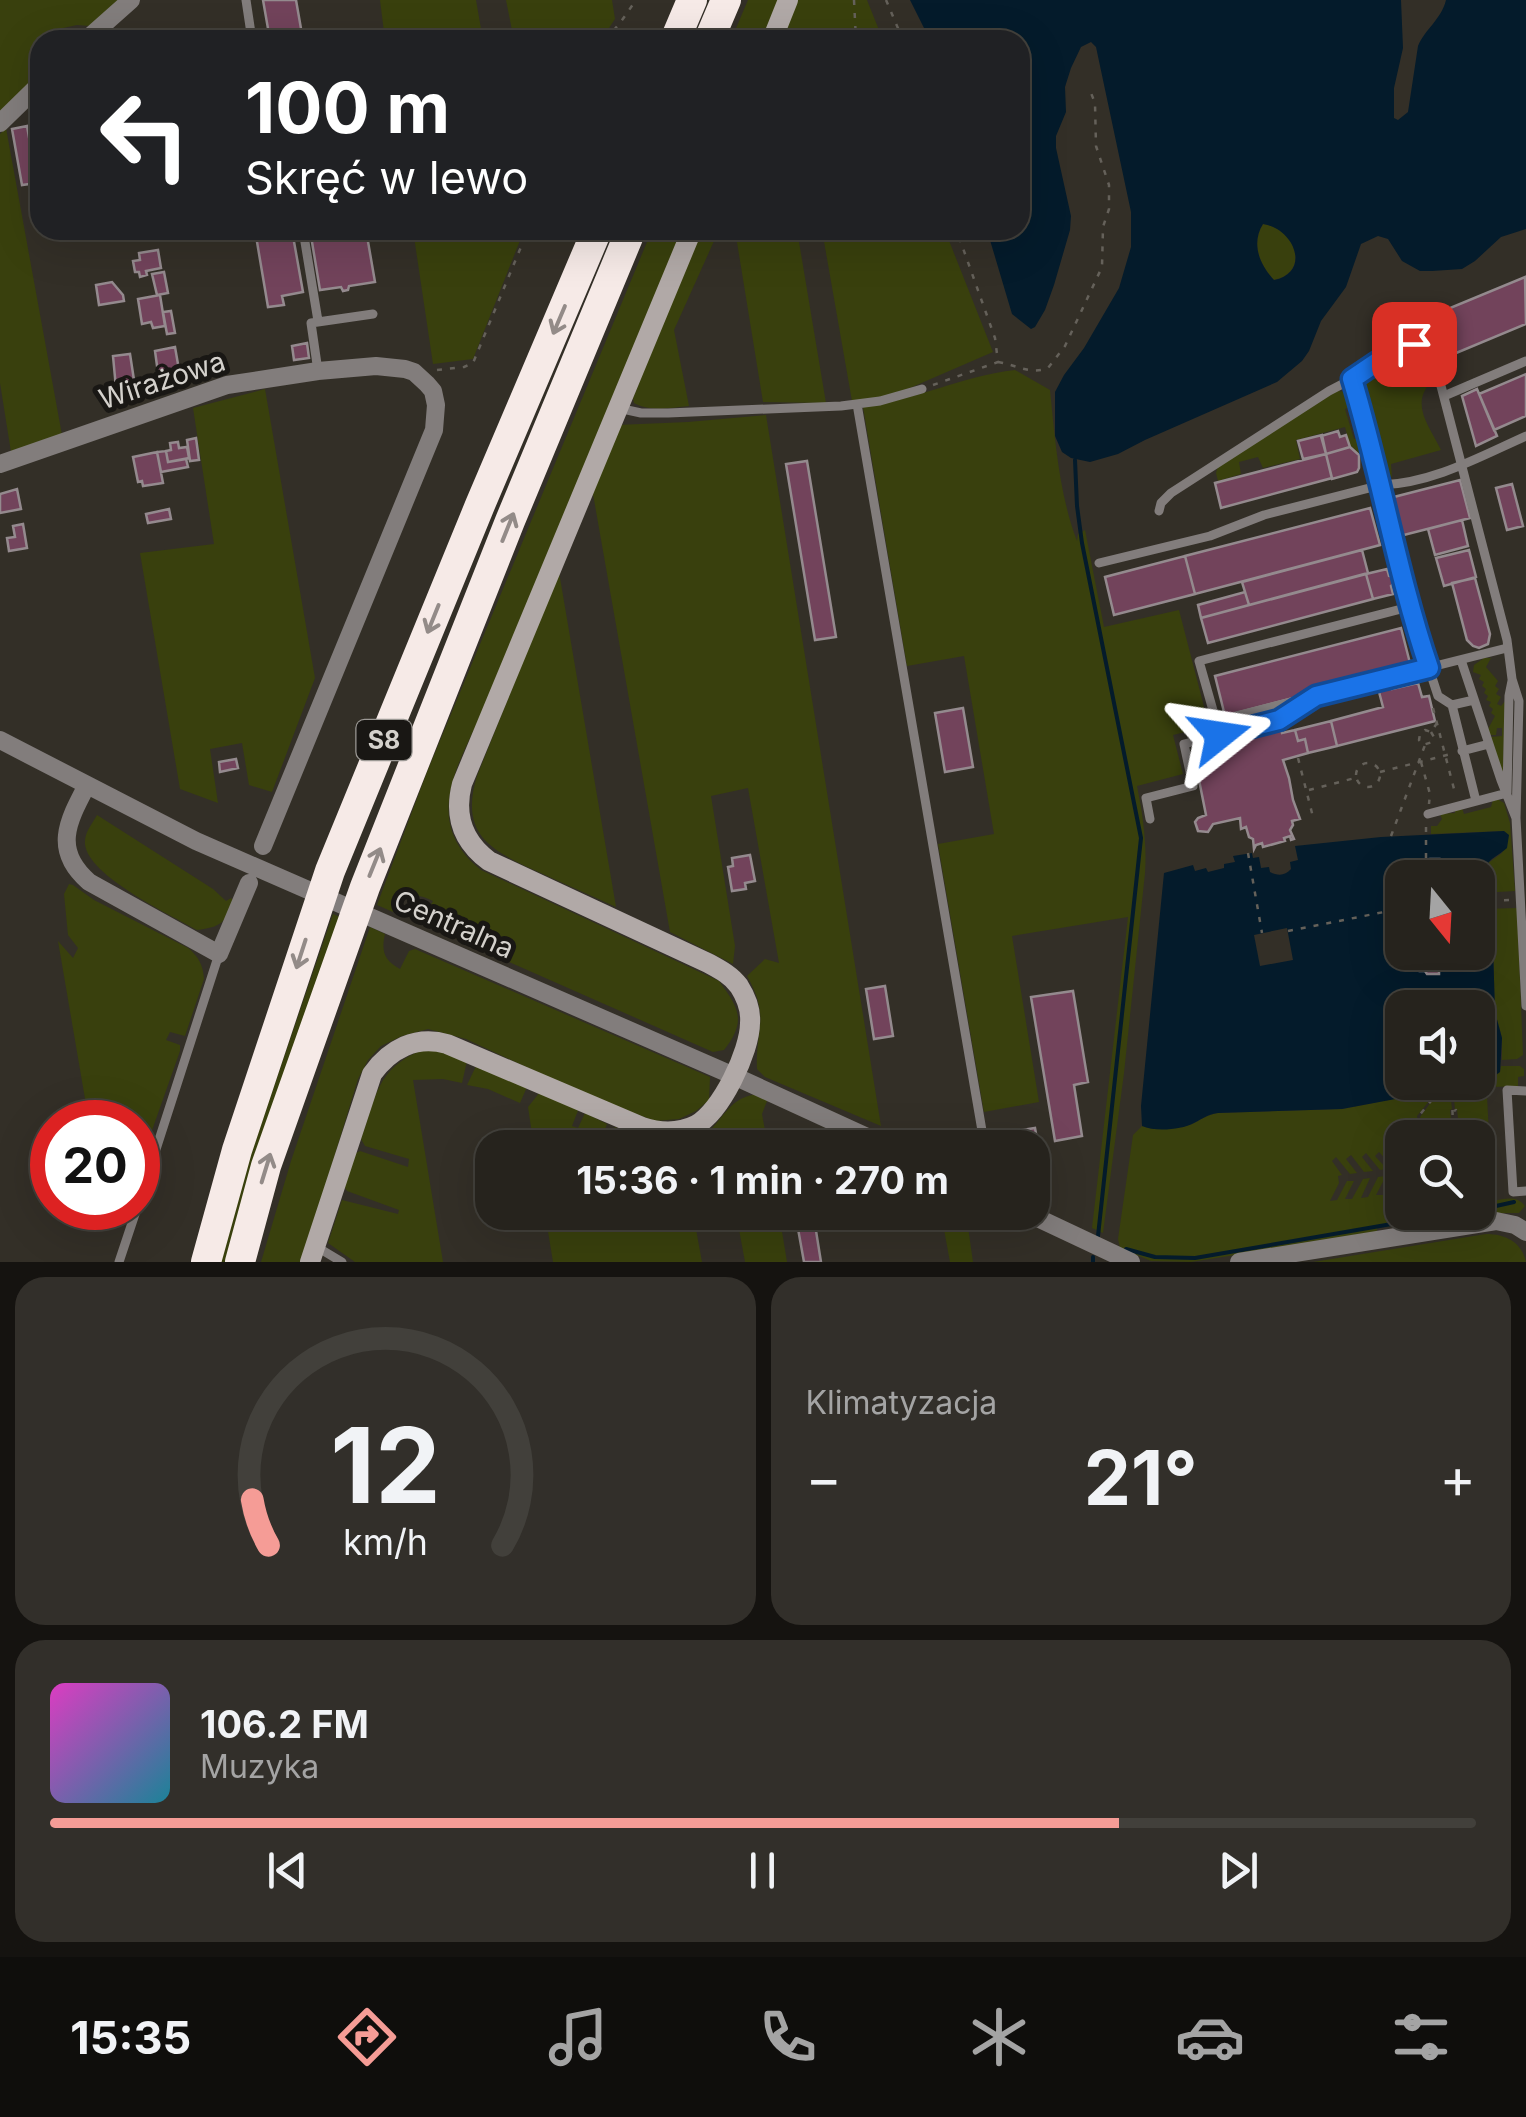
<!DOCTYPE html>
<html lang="pl">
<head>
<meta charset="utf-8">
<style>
	body { margin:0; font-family:Inter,sans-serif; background:#322f2a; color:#f1f3f6; height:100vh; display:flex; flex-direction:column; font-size:38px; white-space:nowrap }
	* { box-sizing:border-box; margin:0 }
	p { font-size:32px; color:#a4a4a4 }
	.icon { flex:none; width:55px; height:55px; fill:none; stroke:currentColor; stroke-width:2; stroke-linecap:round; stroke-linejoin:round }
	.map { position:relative; height:1262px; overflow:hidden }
	.details { display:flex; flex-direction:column; gap:15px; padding:15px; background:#151310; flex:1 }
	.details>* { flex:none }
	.top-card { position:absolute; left:30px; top:30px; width:1000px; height:210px; border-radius:30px; box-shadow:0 10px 40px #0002,0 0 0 2px #42403b; background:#202124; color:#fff; overflow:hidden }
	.needle { width:65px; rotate:162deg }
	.controls { position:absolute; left:1385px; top:860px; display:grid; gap:20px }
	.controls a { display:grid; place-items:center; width:110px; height:110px; border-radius:20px; background:#26231d; box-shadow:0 10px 40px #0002,0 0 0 2px #42403b; font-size:50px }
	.speed { position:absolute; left:30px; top:1100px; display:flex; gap:20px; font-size:50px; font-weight:700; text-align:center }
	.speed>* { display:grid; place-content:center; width:130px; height:130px; border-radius:50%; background:#26231d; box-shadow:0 10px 40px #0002,0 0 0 2px #42403b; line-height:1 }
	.speed .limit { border:15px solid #d22; background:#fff; color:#111 }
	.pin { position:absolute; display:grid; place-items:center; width:85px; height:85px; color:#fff; margin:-42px; border-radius:20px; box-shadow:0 5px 15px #0006 }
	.me { position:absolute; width:110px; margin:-55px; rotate:75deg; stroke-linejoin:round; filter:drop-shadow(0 0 8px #0008) }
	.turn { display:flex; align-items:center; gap:35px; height:210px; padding:0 50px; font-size:45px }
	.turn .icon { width:130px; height:130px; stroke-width:2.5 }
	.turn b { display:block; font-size:70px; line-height:85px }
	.big { font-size:75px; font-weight:700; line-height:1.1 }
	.details .card { flex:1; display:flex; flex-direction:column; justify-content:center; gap:15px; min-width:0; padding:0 35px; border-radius:30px; background:#322f2a }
	.details .dial { align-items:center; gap:0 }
	.dial svg { height:260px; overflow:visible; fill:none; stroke:#42403b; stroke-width:7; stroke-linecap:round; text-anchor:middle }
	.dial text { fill:#f1f3f6; stroke:none }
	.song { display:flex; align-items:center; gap:30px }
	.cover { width:120px; height:120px; border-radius:15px; background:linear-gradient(135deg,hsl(310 70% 55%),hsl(190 70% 35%)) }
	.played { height:10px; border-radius:5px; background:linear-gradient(90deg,#f59c96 75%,#42403b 75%) }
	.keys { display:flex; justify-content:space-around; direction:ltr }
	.heat { display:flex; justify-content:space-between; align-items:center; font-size:55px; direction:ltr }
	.details .tiles { flex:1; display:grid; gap:15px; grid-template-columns:1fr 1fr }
	.card:last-child { grid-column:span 2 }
	.trip { position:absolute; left:475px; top:1130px; width:575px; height:100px; border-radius:30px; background:#26231d; box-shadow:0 10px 40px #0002,0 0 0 2px #42403b; font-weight:700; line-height:100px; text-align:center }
	.tab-bar { display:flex; height:160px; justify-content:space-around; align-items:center; background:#0f0e0c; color:#a4a4a4 }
	.tab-bar .icon { width:70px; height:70px }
	.tab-bar .current { color:#f59c96 }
	.tab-bar b { font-size:45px; color:#f1f3f6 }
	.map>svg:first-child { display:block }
	.green { fill:#39400d }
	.water { fill:#041b2b; fill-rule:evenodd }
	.pier { fill:#332f27 }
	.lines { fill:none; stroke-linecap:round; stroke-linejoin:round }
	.stream { stroke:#041b2b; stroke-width:4 }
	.building { fill:#72435b; stroke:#948a8e; stroke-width:2.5 }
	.path { stroke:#65615a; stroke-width:2.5; stroke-dasharray:5 8; stroke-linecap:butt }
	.lane { stroke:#827d7c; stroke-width:9 }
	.street { stroke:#827d7c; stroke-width:18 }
	.secondary { stroke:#b1a9a7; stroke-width:20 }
	.highway { stroke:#f6eae7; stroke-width:30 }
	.oneway { stroke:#938b88 }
	.route-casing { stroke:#114b97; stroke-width:25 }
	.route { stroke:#1a73e8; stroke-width:18 }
	.labels { text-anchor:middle; stroke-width:10; stroke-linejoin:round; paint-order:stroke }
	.shield { fill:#191714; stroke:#9c9995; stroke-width:2.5 }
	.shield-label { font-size:25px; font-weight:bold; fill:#d4d1cc }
	.street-label { font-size:28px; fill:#d4d1cc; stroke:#191714 }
</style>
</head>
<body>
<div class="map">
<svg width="1526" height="1262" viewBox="0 0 1526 1262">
	<rect width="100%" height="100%" fill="#332f27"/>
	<path class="green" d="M0,0H118L90,26L77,25L63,28L60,40H40V75L0,113Z
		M380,0H476L483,40H385Z
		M506,0H612L615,19L601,40H514Z
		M748,0H780L763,40H731Z
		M797,0H867L883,40H780Z
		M6,128L62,435L11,452L0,383V134Z
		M1263,224C1294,227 1312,272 1274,280C1259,264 1251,243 1263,224Z
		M413,230H520L521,238L473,359L433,364Z
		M652,230H684L485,707C459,762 420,822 481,870L719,981C739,1008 747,1021 724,1050L713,1052L421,923L433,901C415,892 403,894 393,912L377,905L427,772Z
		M701,230H719L674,330L689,406C670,408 651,412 634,403L633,398Z
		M735,230H797L826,403L763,402Z
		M822,230H947L948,238L993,352L889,397L852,401Z
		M1409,349C1427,352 1430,361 1435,378C1408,402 1428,424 1441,450L1391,464L1392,477L1379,469L1359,391C1361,371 1387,361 1403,350Z
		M1015,370L1050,390C1055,439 1059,494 1077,541L1078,534L1085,530L1104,627L1179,610L1209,726L1173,735L1183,774L1137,786C1143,816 1147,843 1145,873L1124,1073L1103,1233L1092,1228L1128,917L1012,936L1039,1102L984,1112L938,844L994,834L964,656L907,666L863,407C915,400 963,376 1015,370Z
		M265,389L315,678L272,792L249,785L242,743L210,749L218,803L180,789L140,553L214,544L193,408Z
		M1337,391L1349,392L1355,405L1345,409L1354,439L1363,438L1365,441V447L1359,453L1350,445L1345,427L1296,440L1300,459L1263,468L1258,457L1239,462L1241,474L1218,481L1216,473L1218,466Z
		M766,415L881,1126L765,1077L757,1069C755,1029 771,1018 747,976L765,959L779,963L748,788L711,796L735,946L733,964L670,932L593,494L617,425L688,422Z
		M559,572L616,907C592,896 567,885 543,874C495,852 458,838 477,776Z
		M1484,658H1491L1486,667L1498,681L1495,686L1499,689L1496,694L1501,697L1497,704L1501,706L1505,701L1503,775L1490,737L1502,736V728H1497L1496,735H1490L1488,729L1495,716L1491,713L1493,709L1489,706L1491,702L1486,700L1488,696L1484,693L1486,689L1482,686L1484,682L1479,679L1481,675L1473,672L1474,665Z
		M1497,799L1504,803L1510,823L1515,891L1481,893L1487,864L1502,853L1508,835L1503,831L1431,834V826H1437L1442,819L1440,814L1455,813V810L1462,808L1464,814L1491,807L1493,800Z
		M97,815L213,889L226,901L231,898L234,901C225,923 221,927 197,930C169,914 88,876 85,844C84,833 92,824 97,815Z
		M69,884L73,885L94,900L188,948C199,957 203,965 204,979L185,1036L170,1032L166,1040L180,1045V1051L138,1170V1122H89L58,941L73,958L78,948L68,935L64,894Z
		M1517,908L1523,1055L1517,1059L1502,1060V1038L1495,1012L1492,913H1485L1483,909Z
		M333,914L340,917L226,1262H218L244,1174Z
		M370,927L385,934C381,951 384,960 400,969L409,951L415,949L710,1077L709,1100L696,1111L679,1119L655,1121L589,1096L466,1039L428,1029L402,1036L381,1046L368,1060L358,1079L302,1262H261L291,1161Z
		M422,1050L438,1051L467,1061L462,1083L443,1079L413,1080L443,1262H355L328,1243L342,1200L398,1214L399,1210L347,1191L344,1186L356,1153L360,1151L408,1167L409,1159L365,1146L361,1139C376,1097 376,1069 422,1050Z
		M476,1066L527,1087L520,1103L488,1089L467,1085Z
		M1501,1066H1520L1524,1069V1076L1518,1077V1086L1493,1087L1492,1084L1482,1086V1088L1453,1094L1452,1087L1486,1082L1500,1072Z
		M540,1092L579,1108L572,1126L578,1128L585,1113L607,1124L602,1138L606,1140L615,1127L655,1145V1147H534L528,1107Z
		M1425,1093V1100H1430L1417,1116L1419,1128L1407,1130L1408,1137L1402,1138V1161L1393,1150L1388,1154L1399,1167L1394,1168L1379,1152L1375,1156L1387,1169L1380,1170L1366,1153L1362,1157L1373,1171L1364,1172L1351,1155L1346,1159L1357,1173L1350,1174L1336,1157L1332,1161L1342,1175L1338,1176L1339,1183L1330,1201L1337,1200L1347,1181H1354L1345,1199H1352L1363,1179L1370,1178L1361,1198L1368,1197L1378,1177L1386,1176L1376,1195H1384L1394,1175L1399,1174L1390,1194L1397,1195L1402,1183V1212H1478V1164L1487,1162L1491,1166L1493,1201C1506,1199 1516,1195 1525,1206L1519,1213H1500L1411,1228L1409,1223L1377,1228V1233L1191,1262L1151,1261L1120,1248L1118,1239L1133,1135L1142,1126C1152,1130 1184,1129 1194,1123C1204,1118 1206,1115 1218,1113L1342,1109Z
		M758,1094L767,1101L762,1114L768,1147H725L723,1139L705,1147V1135C725,1118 729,1097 758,1094Z
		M1487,1096L1490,1154L1478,1156V1138L1424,1137L1420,1117L1431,1102L1451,1100L1452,1109L1450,1110L1452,1129L1459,1128L1457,1109H1455L1454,1100Z
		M545,1213H693L702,1262H553Z
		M736,1213H779L787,1262H745Z
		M941,1213H966L973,1262H950Z
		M1486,1234C1505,1234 1522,1242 1526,1262H1313Z"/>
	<path class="water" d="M910,0H1401L1403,48L1394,88V118L1398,120L1408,112L1418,46C1425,29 1441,20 1446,0H1526V229L1501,237L1475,261L1462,269L1432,271H1420L1402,261L1388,239L1378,236L1361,244L1346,287L1321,321L1309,351L1302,361L1277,382L1145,440L1118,454L1090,462L1071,458L1062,452L1055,436V392L1064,375L1084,348L1119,288L1131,247V212L1096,47L1091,42L1081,47L1071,68L1065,87L1066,112L1056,136V148L1071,216L1070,230L1054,285L1045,310L1035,327L1031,329L1012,314L987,230H1020V40H930ZM1263,224C1294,228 1312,272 1274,280C1259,264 1251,243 1263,224Z
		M1504,831L1509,835L1507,848C1503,852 1497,855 1492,859C1478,870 1481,895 1483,911L1492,913L1495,1012L1502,1038L1500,1072L1486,1082L1342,1109L1218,1113C1206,1115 1204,1118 1194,1123C1181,1130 1155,1132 1142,1126L1141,1106L1164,873L1193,865L1195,871L1206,868L1208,872L1224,868V864L1235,862L1233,856L1252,853L1253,858L1259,857L1261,868L1269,867L1270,872C1278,876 1285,876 1291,869L1290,862L1298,860L1295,846L1381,837ZM1402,878H1478V952H1402ZM1402,1008H1478V1082H1402Z"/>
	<path class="pier" d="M1287,928L1293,960L1260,966L1254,935Z"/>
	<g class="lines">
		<path class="stream" d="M1075,460L1077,506L1082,543L1141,838L1098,1236
			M1478,1210L1514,1202
			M1126,1249L1155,1257L1195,1258L1461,1212
			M1093,1262V1257"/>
	</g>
	<path class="building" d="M263,0H296L303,40H270Z
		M27,126L37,183L22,185L12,129Z
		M255,230H291L293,236L303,292L282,296L284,305L268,307Z
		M310,230H366L375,282L349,286L348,290L343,291L341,287L320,290Z
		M158,250L161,268L146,271L147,275L140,277L139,272H135L133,261L140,260L139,253Z
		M164,272L168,293L157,295L152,274Z
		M1525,277L1526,324L1449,356L1438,313Z
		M112,282L123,295L124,301L99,305L96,285Z
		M160,295L165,326L153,328L151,322L142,324L138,299Z
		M171,311L175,333L167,334L163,312Z
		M307,343L309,358L294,360L292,346Z
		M175,347L179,370L158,373L155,351Z
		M130,354L136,393L128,394L127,388H116L113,356Z
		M1526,374V416L1494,430L1479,394Z
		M1477,389L1497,436L1476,446L1462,396Z
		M1338,431L1340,437L1346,435L1350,447L1326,454L1321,436Z
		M1322,435L1326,454L1303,459L1298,441Z
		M196,438L199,460L190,461L187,440Z
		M178,442L179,448L187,447L189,458L168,462L166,451L171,450L170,443Z
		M1350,447L1359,455V468L1357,472L1332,479L1326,454Z
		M166,451L168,462L186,459L188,467L161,472L157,452Z
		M157,452L163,483L143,486L142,481L138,482L133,457Z
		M1326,454L1332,478L1221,508L1215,483Z
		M807,461L836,637L815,640L786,464Z
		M1460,480L1470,518L1400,536L1390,498Z
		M1512,484L1523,526L1507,530L1496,488Z
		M17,489L21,509L0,513V494Z
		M1370,508L1380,545L1195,594L1185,556Z
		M169,509L171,519L148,523L146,514Z
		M1462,520L1468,546L1435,555L1428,529Z
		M23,524L27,548L9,551L7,538L15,537L13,526Z
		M1362,550L1368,573L1249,605L1242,582Z
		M1469,550L1476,577L1444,586L1436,558Z
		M1185,556L1195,594L1114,615L1105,577Z
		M1387,569L1389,576L1395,577L1396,582L1391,586L1393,594L1373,599L1366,574Z
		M1366,574L1373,599L1208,643L1201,618Z
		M1475,578L1490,634L1488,644L1479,648L1473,646L1467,640L1452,583Z
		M1245,592L1249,605L1201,618L1198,605Z
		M1401,628L1411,667L1225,716L1215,676Z
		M1418,683L1422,697L1429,696L1435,721L1337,746L1331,721L1383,707L1378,688L1391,685L1392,689Z
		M963,708L973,767L945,772L935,713Z
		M1331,721L1337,746L1308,753L1305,739L1298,741L1295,730Z
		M1280,724L1282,733L1295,730L1298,741L1305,739L1308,753L1283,760L1289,778L1293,800L1300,819L1292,821L1293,825L1290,830L1294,839L1291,840L1290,836L1284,838L1285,841L1263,847L1262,843L1256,845L1254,849L1253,839L1249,837L1246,827L1241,829L1240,818L1213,824L1208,832L1198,831L1195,822L1198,818L1206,815L1196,765L1214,760L1212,751L1219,750L1216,741Z
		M236,759L238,768L220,772L219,762Z
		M750,855L755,881L745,883L746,889L732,891L728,867L733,866L732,858Z
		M1430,859H1439L1437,866H1440L1439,869L1446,868L1447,878H1415L1414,867L1416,865L1414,861Z
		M1396,893H1402V929H1398V920L1390,918L1386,912L1389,904L1396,902Z
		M1426,952H1437V961H1444L1442,967L1445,969L1439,970V974H1427L1425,971H1420L1421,964L1419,962L1426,961Z
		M885,986L893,1036L874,1039L866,989Z
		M1073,991L1088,1082L1074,1085L1082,1136L1055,1141L1031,997Z
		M1035,1128L1045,1185L1032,1187V1148H1013L1010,1132Z
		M795,1212H813L821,1262H804Z"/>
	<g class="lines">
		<path class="path" d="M854,0L856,40
			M886,0L903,40
			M605,40L620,23L636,0
			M998,362C1017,365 1029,375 1048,368L1065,346L1102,267L1103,227L1109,209V185L1096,146L1095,103L1089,88
			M437,370L464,367L473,363L528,230
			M933,385L998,362L995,338L959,237L958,230
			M1433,708L1454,789
			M1431,732L1434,737L1432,742L1423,745L1419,740L1420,734L1425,730L1431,732L1437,723
			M1298,758L1313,817
			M1421,762L1430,794L1429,804
			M1356 775a12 12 0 1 1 24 0a12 12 0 1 1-24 0Z
			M1380,772L1451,754
			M1309,790L1355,778
			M1426,827V861
			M1391,836L1425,745
			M1248,853L1262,933
			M1478,901L1511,900
			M1288,931L1384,912
			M1448,1092V1097
			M1452,1097L1453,1127H1458L1456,1110L1454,1111
			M1422,1138L1418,1117L1431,1101L1439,1099"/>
		<path class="lane" d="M246,0L252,40
			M303,230L318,321
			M318,371L311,323L373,314
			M1444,396L1526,361
			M857,404L985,1148
			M618,408L641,413H668L841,406L880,401L922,389
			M1159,511L1161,503L1171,493L1329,391L1352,379
			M1099,563L1210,536L1264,515L1381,485C1433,483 1479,457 1526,436
			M1409,607L1199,661L1216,721L1507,648
			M1461,660L1501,780L1516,818L1526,1006
			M1474,700L1452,705L1476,801
			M1452,705L1438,696L1409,607L1381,485L1352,379C1367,369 1407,336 1425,346C1431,349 1432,354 1434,359L1507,640L1512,679L1519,701L1516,818
			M1220,735L1279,720L1309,701
			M1462,751L1489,744
			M1428,814L1507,793L1509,696L1512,681
			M1150,819L1146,798L1193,786L1184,744L1220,735L1216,721
			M1526,1091L1507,1090L1513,1192L1526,1191
			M138,1205L219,954
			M317,1247L342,1262
			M119,1262L137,1208"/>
		<path class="street" d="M86,40L131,0
			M0,123L40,84
			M0,464L227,385L318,371L376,366L405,369L414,372L427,384L433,391L436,405L434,430L263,846
			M0,740L196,841L734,1076L891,1148
			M87,785C68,821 52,850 89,882L219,954L249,883
			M1025,1212L1131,1262
			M1239,1262L1496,1221L1515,1225L1526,1232"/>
		<path class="secondary" d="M772,40L788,0
			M310,1262L372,1074C390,1049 416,1035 447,1044L642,1127C660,1133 678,1134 696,1125C721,1112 750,1051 750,1023C751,1011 746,997 739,986C731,975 719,969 708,963L489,861C462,841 454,815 462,784L692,230"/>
		<path class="highway" d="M675,40L692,0
			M709,40L726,0
			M206,1262L237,1150L330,871L480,505L597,230
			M240,1262L266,1166L365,887L510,521L631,230"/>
	</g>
	<defs><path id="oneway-shaft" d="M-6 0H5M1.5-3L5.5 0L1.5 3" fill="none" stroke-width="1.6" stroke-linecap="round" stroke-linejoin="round" transform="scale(2.5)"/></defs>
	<g class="oneway">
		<use href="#oneway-shaft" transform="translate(559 320) rotate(113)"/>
		<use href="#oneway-shaft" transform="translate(508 527) rotate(-68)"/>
		<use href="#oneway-shaft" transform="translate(433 619) rotate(112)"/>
		<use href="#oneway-shaft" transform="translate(375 862) rotate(-68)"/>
		<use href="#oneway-shaft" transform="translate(301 954) rotate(108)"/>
		<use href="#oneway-shaft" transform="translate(266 1168) rotate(-73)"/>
	</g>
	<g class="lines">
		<defs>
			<path id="route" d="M1220,735L1279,720L1316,696L1429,668C1397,574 1381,475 1352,379L1392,352L1414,344"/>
		</defs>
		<use href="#route" class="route-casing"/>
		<use href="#route" class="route"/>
	</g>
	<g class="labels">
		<rect class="shield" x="356.5" y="720" width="55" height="40" rx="8"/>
		<g class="shield-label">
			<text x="384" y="749">S8</text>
		</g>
		<g class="street-label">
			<text transform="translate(162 380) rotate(-18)" y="10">Wirażowa</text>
			<text transform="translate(454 924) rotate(24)" y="10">Centralna</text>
		</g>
	</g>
</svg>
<div class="controls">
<a><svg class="needle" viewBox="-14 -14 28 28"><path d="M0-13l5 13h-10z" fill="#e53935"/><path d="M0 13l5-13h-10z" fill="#a4a4a4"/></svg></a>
<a><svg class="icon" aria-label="sound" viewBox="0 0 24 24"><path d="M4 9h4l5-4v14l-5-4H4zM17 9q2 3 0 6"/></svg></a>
<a><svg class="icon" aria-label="search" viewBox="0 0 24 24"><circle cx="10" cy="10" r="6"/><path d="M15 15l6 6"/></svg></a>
</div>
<div class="speed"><div class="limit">20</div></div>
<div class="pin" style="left:1414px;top:344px;background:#d93025"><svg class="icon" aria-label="arrive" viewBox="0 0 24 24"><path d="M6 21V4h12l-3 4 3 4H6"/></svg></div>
<svg class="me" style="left:1220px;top:735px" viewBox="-20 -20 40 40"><path d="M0-17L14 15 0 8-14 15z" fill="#1a73e8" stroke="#fff" stroke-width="4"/></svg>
<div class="trip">15:36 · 1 min · 270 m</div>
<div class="top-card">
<div class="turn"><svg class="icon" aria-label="left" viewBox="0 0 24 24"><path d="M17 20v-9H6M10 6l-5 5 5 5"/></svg><div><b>100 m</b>Skręć w lewo</div></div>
</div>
</div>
<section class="details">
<div class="tiles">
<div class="card dial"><svg viewBox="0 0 100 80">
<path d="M14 69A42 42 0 1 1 86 69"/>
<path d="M14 69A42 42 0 0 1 9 55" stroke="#f59c96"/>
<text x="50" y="56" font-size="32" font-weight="700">12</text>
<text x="50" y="72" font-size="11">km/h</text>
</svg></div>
<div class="card"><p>Klimatyzacja</p>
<div class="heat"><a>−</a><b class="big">21°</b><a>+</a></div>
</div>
<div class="card">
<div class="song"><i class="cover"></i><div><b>106.2 FM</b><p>Muzyka</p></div></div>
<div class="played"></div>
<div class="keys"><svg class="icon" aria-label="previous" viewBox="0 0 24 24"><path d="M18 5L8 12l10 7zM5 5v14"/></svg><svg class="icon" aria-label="pause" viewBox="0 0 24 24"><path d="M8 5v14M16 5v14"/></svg><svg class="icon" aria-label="next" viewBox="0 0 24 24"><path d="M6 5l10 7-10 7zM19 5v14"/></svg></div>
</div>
</div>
</section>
<nav class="tab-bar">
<b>15:35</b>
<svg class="icon current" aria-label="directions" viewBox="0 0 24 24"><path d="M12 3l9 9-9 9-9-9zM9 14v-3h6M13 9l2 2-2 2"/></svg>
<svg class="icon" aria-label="music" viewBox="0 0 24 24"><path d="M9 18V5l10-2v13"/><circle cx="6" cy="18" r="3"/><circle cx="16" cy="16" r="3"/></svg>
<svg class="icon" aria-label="phone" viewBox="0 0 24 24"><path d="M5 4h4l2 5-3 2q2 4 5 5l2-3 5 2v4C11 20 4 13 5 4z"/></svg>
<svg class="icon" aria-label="climate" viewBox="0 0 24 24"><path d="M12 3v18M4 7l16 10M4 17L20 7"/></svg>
<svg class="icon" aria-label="car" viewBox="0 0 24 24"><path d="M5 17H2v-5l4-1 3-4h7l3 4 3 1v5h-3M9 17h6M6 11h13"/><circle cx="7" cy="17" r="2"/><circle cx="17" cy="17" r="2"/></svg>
<svg class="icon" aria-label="filters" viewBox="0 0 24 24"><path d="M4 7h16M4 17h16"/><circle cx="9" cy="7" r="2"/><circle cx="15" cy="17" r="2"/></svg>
</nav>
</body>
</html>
